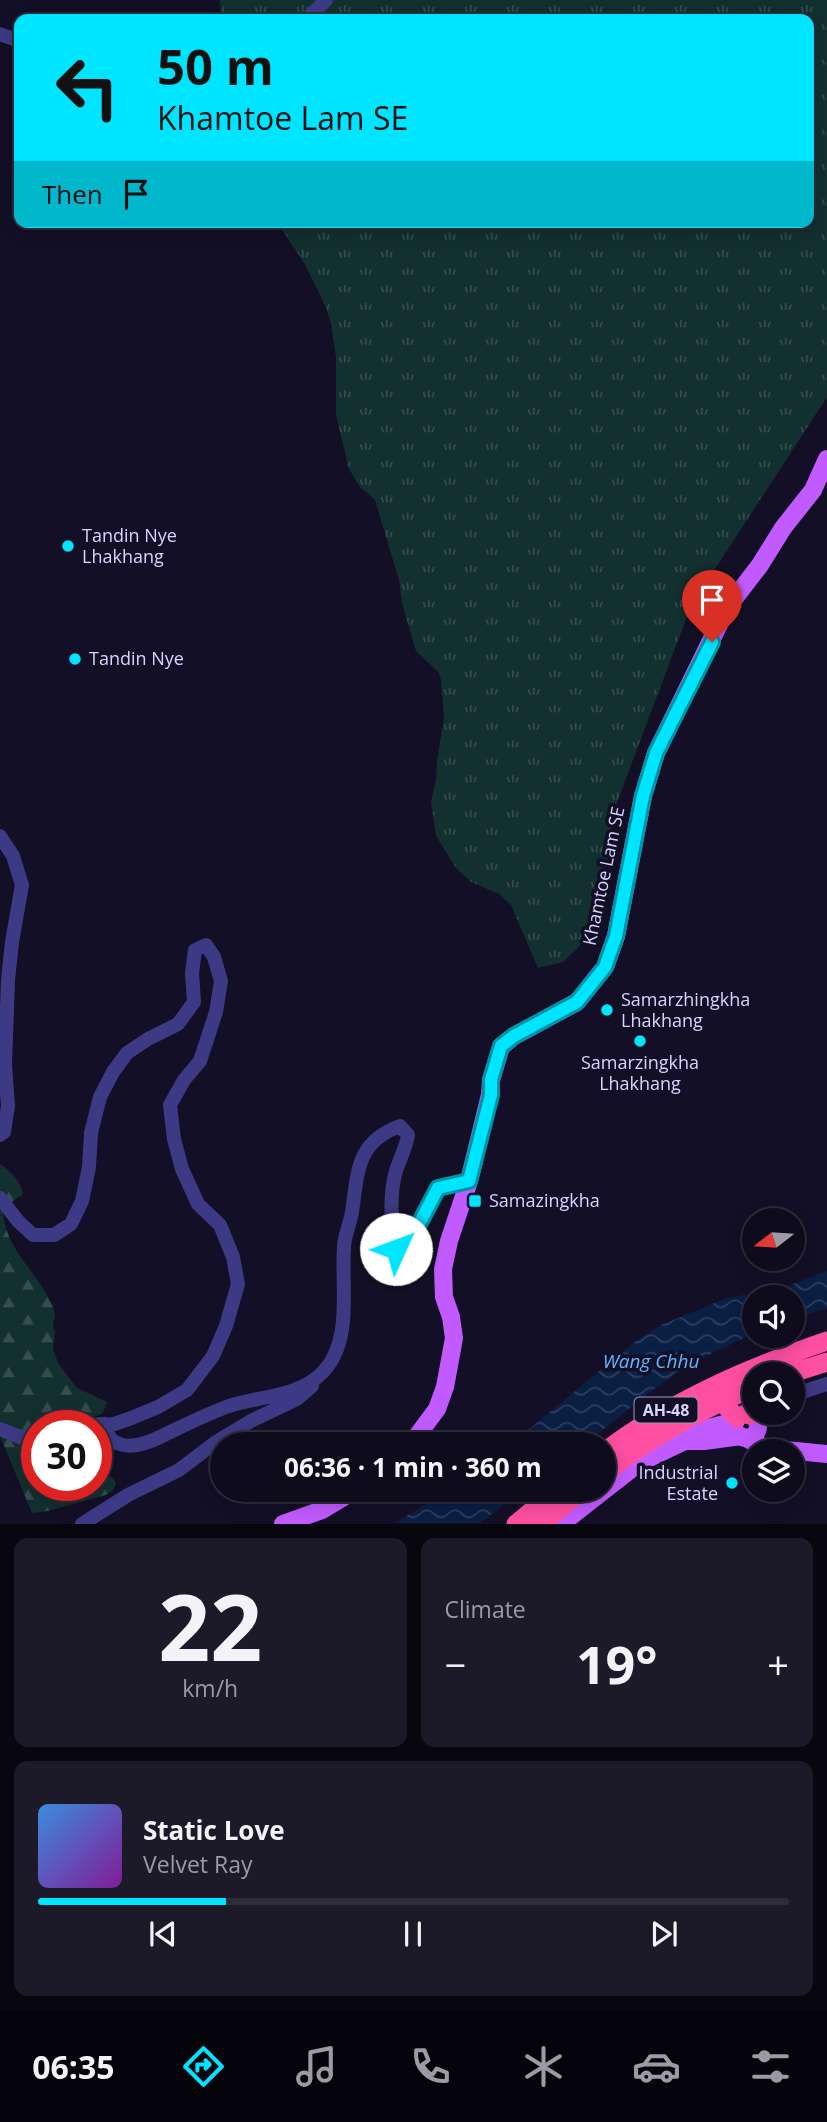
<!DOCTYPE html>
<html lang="en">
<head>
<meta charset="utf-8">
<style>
	body { margin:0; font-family:"Open Sans",sans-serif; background:#1c1929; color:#f1f3f6; height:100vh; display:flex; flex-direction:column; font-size:26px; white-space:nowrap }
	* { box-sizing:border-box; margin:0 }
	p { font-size:23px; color:#9b9ba3 }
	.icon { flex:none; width:38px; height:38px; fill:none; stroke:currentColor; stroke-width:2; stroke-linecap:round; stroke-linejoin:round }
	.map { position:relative; height:1524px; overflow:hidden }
	.panel { display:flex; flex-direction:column; gap:14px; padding:14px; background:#08060f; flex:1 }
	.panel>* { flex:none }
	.hud { position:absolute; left:14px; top:14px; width:800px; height:214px; border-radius:14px; box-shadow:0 4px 18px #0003,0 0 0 2px #2e2b3b; background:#00e5ff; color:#111; overflow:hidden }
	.needle { width:46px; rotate:253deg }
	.tools { position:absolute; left:742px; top:1208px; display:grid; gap:14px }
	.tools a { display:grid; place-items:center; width:63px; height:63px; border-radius:50%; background:#0e0b1c; box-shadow:0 4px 18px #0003,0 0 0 2px #2e2b3b; font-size:35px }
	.speed { position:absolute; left:21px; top:1410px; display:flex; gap:14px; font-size:35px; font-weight:700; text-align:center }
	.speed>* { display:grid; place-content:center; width:91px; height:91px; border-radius:50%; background:#0e0b1c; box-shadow:0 4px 18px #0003,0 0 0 2px #2e2b3b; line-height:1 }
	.speed .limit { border:10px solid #d22; background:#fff; color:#111 }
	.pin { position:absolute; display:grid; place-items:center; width:60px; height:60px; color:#fff; margin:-72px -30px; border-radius:50% 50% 50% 0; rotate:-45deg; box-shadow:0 0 7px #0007 }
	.pin .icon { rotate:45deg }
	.me { position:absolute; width:77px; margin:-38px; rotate:47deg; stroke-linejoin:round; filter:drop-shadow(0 0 5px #0008) }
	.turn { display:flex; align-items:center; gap:24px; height:147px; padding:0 28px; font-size:32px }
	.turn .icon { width:91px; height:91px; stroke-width:2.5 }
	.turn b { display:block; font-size:49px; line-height:60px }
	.then { display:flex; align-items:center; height:66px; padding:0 28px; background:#0003; gap:14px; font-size:26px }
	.big { font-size:52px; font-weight:700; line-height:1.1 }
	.panel .tile { flex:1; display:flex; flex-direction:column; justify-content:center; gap:10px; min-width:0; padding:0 24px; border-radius:14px; background:#1c1929 }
	.panel .dial { align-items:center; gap:0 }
	.dial b { font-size:91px; line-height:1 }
	.song { display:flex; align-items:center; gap:21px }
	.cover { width:84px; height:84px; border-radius:10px; background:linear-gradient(135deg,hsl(210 70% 55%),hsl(290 70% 35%)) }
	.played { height:7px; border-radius:4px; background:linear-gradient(90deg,#00e5ff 25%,#2e2b3b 25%) }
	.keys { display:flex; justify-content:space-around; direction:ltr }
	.heat { display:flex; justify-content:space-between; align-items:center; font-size:38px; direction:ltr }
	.panel .tiles { flex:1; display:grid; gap:14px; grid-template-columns:1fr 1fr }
	.tile:last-child { grid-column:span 2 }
	.trip { position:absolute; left:210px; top:1432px; width:406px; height:70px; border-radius:35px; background:#0e0b1c; box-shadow:0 4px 18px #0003,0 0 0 2px #2e2b3b; font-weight:700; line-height:70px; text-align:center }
	.dock { display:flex; height:112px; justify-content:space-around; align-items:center; background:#06040b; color:#9b9ba3 }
	.dock .icon { width:49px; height:49px }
	.dock .selected { color:#00e5ff }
	.dock b { font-size:32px; color:#f1f3f6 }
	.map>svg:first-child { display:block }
	.grass { fill:url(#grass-tufts) }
	.forest { fill:url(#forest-firs) }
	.water { fill:url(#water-waves) }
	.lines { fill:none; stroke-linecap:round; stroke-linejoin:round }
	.minor { stroke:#3d3a85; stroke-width:14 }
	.major { stroke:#c25bff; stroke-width:18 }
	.highway { stroke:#ff4fa3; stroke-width:19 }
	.route-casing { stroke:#0095a6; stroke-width:18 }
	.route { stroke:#00e5ff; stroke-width:12 }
	.poi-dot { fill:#00e5ff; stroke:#130f26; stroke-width:2.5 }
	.labels { text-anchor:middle; stroke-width:7; stroke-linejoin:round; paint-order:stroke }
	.shield { fill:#130f26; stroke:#9e99be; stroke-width:2 }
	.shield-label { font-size:16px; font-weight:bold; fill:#d9d4ff }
	.poi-label { font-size:18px; fill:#d9d4ff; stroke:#130f26; text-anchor:start }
	.street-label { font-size:18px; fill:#d9d4ff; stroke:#130f26 }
	.water-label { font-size:19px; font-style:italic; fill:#62b6ff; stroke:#130f26 }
</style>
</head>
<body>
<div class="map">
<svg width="827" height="1524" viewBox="0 0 827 1524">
	<defs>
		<pattern id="grass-tufts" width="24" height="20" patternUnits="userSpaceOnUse" patternTransform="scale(1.75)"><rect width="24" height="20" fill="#12302f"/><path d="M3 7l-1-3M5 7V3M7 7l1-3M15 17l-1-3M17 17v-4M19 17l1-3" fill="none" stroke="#344d4e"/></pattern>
		<pattern id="forest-firs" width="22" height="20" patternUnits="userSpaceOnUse" patternTransform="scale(1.75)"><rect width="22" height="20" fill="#12302f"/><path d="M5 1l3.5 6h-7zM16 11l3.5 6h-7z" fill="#344d4e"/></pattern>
		<pattern id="water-waves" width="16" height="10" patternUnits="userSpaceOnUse" patternTransform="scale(1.75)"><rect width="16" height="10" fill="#0a1f44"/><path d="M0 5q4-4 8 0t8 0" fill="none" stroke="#2d3f60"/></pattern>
	</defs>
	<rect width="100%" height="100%" fill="#130f26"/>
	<path class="grass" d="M220,0H827V397L691,606L616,805L604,889L596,921L586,940L563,962L538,968L511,905L499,894L471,882L456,868L436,836L431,802L436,780L437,760L444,718L441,680L439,673L416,651L402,603L399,580L375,500L360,487L349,469L336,415V357L331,323L325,305L304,263L277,222H808V19H221Z"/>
	<path class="forest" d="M0,1164C11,1172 20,1180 23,1194L10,1203L3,1201C0,1247 36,1268 53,1307L55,1315L53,1324L55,1332L53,1348L58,1363L77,1388L107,1402L103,1413C88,1422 71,1415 55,1422L53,1426H37V1486H96V1478C105,1476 112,1474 116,1483L113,1490L106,1495L48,1511L32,1513L0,1436Z"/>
	<path class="water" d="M827,1271V1308L793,1319V1297H754V1333L690,1364L649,1393L585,1444H511L636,1341L661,1325L727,1298L782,1288Z
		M453,1489H525L480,1523H394Z"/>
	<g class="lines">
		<path class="minor" d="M307,19L326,0
			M0,34L19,41
			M0,836L13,856L22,885L12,942L8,980L5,1065L8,1106L4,1132L0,1135
			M0,1198L18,1221L33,1235H54L71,1224L82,1201L89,1167L91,1133L100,1097L113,1072L127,1053L148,1039L178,1024L194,1002L192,973L195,950L206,945L214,957L221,981L216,1012L200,1061L184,1080L170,1105L174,1139L182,1169L198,1204L220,1225L233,1257L238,1284L226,1326L213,1356L187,1390L158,1407L129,1419L111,1425L104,1424C106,1428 108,1436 111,1439C126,1453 151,1442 166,1434C187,1424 207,1414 229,1406C260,1396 299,1397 323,1372C353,1340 341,1288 344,1248C344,1236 350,1224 352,1212C358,1172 356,1142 400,1126L408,1135C406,1148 400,1158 396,1171C389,1194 391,1226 396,1249L409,1243L438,1188L469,1181
			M793,1395L827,1384
			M757,1423L773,1412
			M75,1426L104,1424
			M0,1429L20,1437L37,1436
			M82,1524L128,1495L179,1470L216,1442L251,1421L297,1399L312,1386"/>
		<path class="major" d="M734 1426a12 12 0 1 1 24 0a12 12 0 1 1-24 0Z
			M744,1437L765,1448L827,1454
			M685,1441H704L741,1436
			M411,1444L437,1409L445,1387L454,1338L451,1317L444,1297L443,1269L449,1241L469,1181L490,1095L491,1080L501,1047L514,1036L577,1002L605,967L616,936L643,796L656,753L727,608L760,565L783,528L813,490L827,459
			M283,1524L322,1510L357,1489
			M561,1524L639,1463L685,1441L701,1430L736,1421"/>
		<path class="highway" d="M789,1374L827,1362
			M721,1401L737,1418
			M749,1415L754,1395
			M604,1452C671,1401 748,1368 827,1341
			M604,1474C653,1435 697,1412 754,1387
			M516,1524L558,1489
			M541,1524L584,1489"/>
	</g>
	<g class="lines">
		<defs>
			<path id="route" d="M396,1249L409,1243L438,1188L469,1181L491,1095V1080L501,1046L514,1036L577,1002L605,967L616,936L643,796L656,753L712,642"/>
		</defs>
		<use href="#route" class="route-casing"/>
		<use href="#route" class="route"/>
	</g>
	<g class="poi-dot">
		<circle cx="68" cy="546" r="7"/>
		<circle cx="75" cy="659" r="7"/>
		<circle cx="607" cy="1010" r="7"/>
		<circle cx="640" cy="1041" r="7"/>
		<rect x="468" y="1194" width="14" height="14" rx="3.5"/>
		<circle cx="732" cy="1483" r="7"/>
	</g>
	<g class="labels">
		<rect class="shield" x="634.5" y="1397.5" width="63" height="25" rx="5"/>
		<g class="shield-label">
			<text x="666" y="1416">AH-48</text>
		</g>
		<g class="poi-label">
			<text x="82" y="542">Tandin Nye<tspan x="82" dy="21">Lhakhang</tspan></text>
			<text x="89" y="665">Tandin Nye</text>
			<text x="621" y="1006">Samarzhingkha<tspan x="621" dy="21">Lhakhang</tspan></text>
			<text x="640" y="1069" text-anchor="middle">Samarzingkha<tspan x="640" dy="21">Lhakhang</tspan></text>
			<text x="489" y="1207">Samazingkha</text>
			<text x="718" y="1479" text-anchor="end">Industrial<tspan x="718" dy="21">Estate</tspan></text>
		</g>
		<g class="street-label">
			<text transform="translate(604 876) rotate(-78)" y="6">Khamtoe Lam SE</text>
		</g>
		<g class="water-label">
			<text x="651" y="1368">Wang Chhu</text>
		</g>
	</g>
</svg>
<div class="tools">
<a><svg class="needle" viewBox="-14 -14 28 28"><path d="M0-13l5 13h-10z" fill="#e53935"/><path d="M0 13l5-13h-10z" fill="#9b9ba3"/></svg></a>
<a><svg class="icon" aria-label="sound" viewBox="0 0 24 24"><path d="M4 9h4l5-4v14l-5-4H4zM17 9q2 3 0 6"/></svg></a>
<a><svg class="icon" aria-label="search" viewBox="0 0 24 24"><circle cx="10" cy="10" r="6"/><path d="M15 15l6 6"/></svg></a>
<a><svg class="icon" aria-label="layers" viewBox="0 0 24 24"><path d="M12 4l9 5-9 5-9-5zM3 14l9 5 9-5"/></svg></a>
</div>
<div class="speed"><div class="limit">30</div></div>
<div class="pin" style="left:712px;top:642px;background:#d93025"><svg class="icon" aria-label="arrive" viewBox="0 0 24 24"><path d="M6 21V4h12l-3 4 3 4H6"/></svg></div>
<svg class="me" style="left:396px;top:1249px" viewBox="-20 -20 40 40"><circle r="19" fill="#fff"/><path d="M0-13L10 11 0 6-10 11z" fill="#00e5ff"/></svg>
<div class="trip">06:36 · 1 min · 360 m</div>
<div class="hud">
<div class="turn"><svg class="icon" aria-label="left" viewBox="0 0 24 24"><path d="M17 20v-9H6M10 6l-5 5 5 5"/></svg><div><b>50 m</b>Khamtoe Lam SE</div></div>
<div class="then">Then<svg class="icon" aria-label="arrive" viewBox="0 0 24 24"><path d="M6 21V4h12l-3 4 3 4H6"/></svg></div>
</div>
</div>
<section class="panel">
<div class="tiles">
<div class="tile dial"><b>22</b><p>km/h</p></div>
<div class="tile"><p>Climate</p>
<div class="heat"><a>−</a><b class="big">19°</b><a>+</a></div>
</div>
<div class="tile">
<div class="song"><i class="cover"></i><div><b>Static Love</b><p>Velvet Ray</p></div></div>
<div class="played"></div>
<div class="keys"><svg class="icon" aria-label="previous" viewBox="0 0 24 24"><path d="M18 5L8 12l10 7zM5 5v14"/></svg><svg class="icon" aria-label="pause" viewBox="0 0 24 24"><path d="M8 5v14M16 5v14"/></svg><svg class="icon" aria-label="next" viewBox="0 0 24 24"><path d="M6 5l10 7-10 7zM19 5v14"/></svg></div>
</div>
</div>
</section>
<nav class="dock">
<b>06:35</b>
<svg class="icon selected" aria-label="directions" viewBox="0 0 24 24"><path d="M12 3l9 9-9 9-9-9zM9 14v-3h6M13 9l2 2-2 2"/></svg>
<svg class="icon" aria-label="music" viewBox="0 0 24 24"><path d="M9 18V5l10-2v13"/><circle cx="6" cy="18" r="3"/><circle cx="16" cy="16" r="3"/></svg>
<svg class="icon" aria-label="phone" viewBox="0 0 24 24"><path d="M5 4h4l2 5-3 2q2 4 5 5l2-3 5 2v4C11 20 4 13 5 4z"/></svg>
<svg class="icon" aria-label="climate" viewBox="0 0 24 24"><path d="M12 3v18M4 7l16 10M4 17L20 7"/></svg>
<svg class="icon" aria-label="car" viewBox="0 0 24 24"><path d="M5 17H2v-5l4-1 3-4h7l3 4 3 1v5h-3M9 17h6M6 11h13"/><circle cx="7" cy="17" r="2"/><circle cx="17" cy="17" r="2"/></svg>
<svg class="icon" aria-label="filters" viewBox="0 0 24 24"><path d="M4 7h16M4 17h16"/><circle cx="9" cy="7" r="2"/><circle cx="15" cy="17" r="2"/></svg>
</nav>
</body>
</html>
